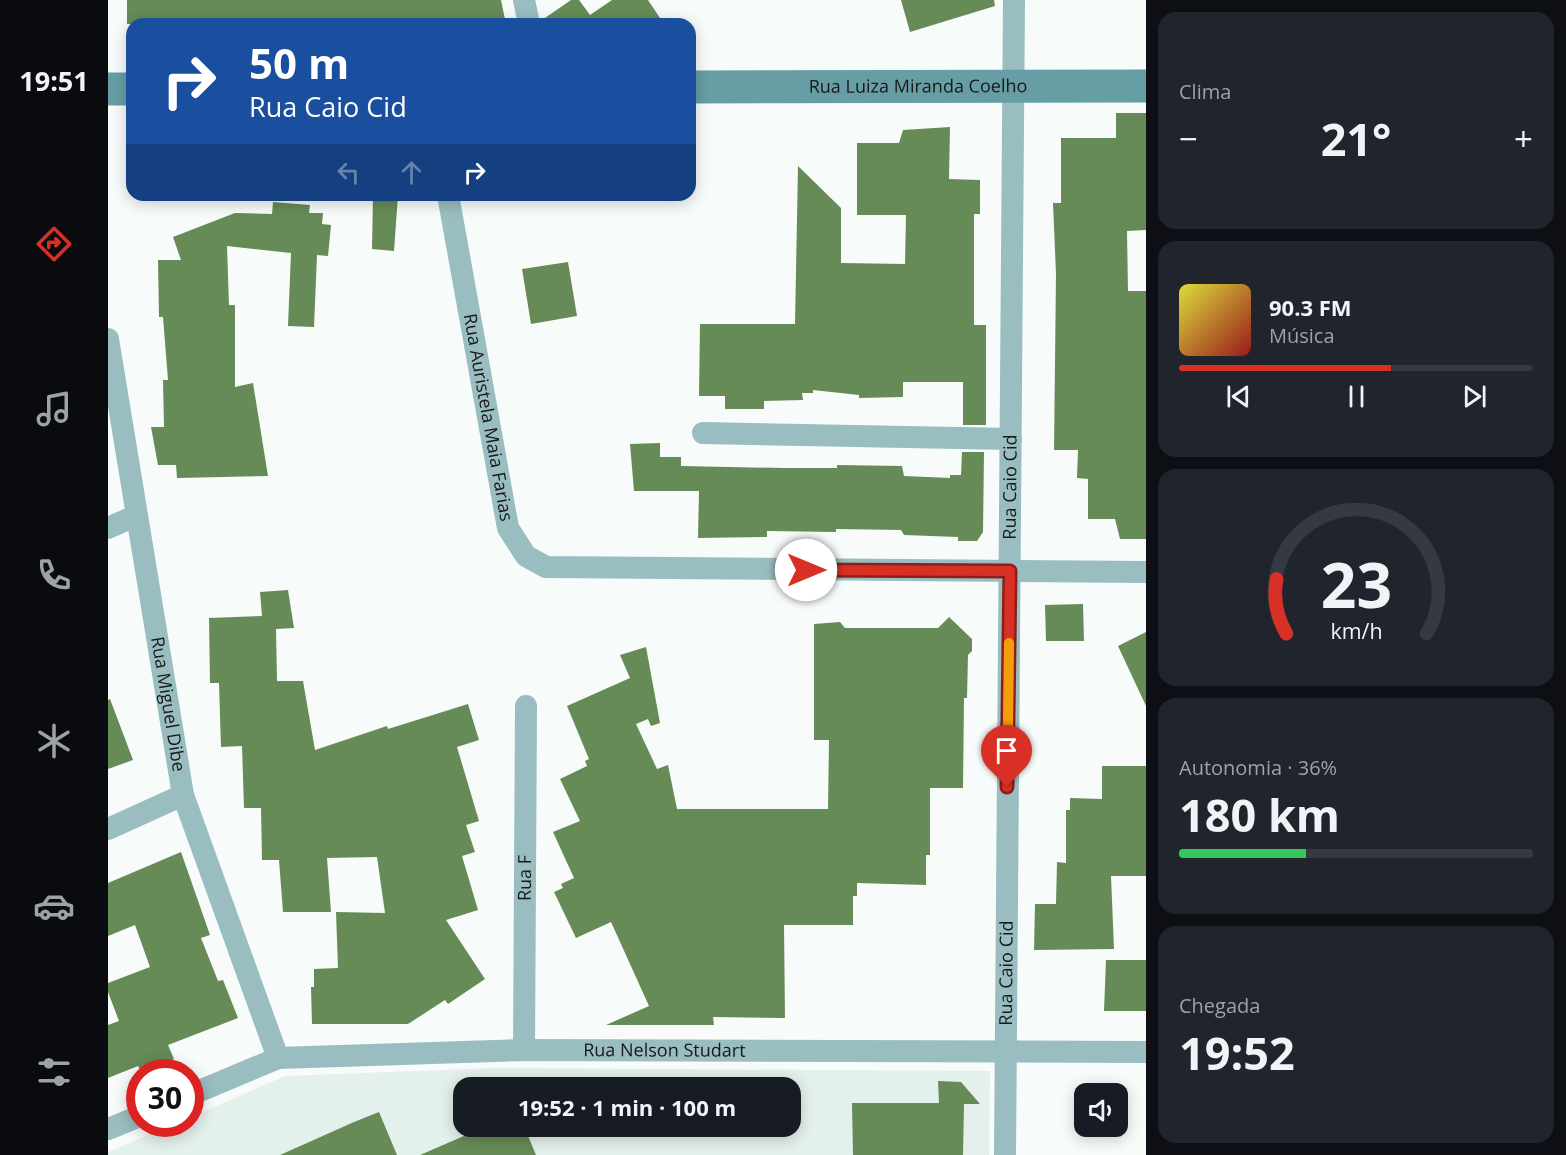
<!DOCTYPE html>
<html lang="pt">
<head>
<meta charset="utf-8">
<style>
	body { margin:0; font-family:"Open Sans",sans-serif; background:#20242c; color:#f1f3f6; height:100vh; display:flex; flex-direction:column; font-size:22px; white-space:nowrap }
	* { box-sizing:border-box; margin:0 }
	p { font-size:20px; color:#9ea1a6 }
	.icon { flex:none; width:33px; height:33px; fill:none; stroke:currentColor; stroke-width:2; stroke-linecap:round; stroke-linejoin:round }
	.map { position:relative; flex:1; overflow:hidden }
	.sheet { display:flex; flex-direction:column; gap:12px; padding:12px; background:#0d0f14; width:420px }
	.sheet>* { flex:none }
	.banner { position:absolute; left:18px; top:18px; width:570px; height:183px; border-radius:18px; box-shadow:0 3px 15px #0003; background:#1a4fa0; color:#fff; overflow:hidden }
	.tools { position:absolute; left:966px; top:1083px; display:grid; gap:12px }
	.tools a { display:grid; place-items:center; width:54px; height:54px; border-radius:12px; background:#171b24; box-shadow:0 3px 15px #0003; font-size:30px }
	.speed { position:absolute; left:18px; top:1059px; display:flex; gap:12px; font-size:30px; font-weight:700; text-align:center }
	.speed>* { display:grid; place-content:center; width:78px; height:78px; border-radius:50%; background:#171b24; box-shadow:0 3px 15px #0003; line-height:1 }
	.speed .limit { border:9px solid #d22; background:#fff; color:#111 }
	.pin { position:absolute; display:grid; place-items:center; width:51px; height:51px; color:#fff; margin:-62px -26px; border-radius:50% 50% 50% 0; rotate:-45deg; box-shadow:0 0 6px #0007 }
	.pin .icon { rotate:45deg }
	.me { position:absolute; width:66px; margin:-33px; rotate:90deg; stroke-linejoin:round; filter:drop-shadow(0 0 4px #0008) }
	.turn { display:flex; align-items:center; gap:21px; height:126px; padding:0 24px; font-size:27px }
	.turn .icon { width:78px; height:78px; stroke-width:2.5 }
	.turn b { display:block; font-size:42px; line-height:51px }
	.lanes { display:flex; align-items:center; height:57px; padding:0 24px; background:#0003; justify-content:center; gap:30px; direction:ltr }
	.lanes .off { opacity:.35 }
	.big { font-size:45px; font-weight:700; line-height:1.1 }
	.sheet .tile { flex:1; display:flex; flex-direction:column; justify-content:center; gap:9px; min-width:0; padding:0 21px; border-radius:18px; background:#20242c }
	.sheet .dial { align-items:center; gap:0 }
	.dial svg { height:156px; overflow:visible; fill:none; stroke:#363941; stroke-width:7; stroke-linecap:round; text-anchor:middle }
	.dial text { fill:#f1f3f6; stroke:none }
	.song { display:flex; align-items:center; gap:18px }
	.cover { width:72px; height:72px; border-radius:9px; background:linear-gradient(135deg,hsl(60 70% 55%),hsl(0 70% 35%)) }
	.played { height:6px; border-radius:3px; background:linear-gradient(90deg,#d93025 60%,#363941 60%) }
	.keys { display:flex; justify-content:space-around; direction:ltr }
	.heat { display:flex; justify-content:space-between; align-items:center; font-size:33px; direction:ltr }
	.charge { height:9px; border-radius:4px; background:linear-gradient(90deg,#34c759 36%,#363941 0) }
	.trip { position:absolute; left:345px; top:1077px; width:348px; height:60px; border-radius:18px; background:#171b24; box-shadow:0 3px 15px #0003; font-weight:700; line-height:60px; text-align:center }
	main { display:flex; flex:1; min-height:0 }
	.tab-bar { display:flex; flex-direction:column; width:108px; justify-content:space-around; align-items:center; background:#090b0e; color:#9ea1a6 }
	.tab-bar .icon { width:42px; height:42px }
	.tab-bar .active { color:#d93025 }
	.tab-bar b { font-size:27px; color:#f1f3f6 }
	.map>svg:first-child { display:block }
	.built { fill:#e4f0ec; fill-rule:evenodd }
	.building { fill:#668b57 }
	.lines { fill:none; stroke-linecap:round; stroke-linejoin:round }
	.street { stroke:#99bdc1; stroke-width:22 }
	.secondary { stroke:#679ea5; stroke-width:33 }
	.route-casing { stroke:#8d1f18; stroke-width:15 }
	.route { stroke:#d93025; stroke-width:10 }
	.slow { stroke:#f59e0b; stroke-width:10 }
	.labels { text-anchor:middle; stroke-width:5; stroke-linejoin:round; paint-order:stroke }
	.street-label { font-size:18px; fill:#181918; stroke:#fff }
</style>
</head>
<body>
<main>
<nav class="tab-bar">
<b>19:51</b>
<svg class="icon active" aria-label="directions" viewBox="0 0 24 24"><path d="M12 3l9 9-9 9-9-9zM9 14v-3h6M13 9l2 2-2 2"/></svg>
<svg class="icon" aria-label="music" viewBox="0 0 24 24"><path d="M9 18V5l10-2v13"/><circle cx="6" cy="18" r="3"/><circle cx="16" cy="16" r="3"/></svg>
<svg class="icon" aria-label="phone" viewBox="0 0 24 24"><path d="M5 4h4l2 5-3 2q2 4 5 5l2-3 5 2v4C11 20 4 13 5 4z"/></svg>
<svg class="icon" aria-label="climate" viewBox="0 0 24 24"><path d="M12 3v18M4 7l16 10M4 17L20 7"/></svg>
<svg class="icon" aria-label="car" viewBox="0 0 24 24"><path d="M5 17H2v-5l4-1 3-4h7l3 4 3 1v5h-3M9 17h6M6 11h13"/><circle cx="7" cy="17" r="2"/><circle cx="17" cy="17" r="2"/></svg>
<svg class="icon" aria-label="filters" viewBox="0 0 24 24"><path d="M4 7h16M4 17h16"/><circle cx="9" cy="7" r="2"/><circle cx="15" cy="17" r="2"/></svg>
</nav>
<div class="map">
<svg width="1038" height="1155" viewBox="0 0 1038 1155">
	<rect width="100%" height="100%" fill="#f7fbf9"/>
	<path class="built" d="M388,1068L882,1071L881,1155H0V1152L67,1124H82L83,1117L177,1076ZM356,1088H682V1126H356Z"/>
	<path class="building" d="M19,0H393L398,24H19Z
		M463,0H471L482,15L504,0H540L556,24H434V20Z
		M793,0H886L887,6L802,32Z
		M1008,113H1038V230L1019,231L1020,291H1038V539H1012L1007,519H980V479L969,478L970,450H946L948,274L945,203H953V138H1008Z
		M842,127L841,179L872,180V214H866V325H878V425H855V382H795V397L751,398V395L705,390V393H694L695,400L656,401V409H617V396H591L592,324H687L690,166L733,208V263L797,264L798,215H749V143H791L795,130Z
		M265,195H290L286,251L264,249Z
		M165,202L202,205L201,213H215L214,224L223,225L220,256L209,255L206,327L180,326L183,253L119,246L121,305H127V387L145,383L160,476L69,478L68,465H50L43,427H56L55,380H60L55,317H51L50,260H73L65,237L127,213L164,214Z
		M460,262L469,316L423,324L414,269Z
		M552,443V457H573V466L675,468H729V465L794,466L796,476L842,478V475H853L854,452H876L875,532L869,541H850V537L796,535L793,530L728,529V532L659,531V537L590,538L591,491H526L522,444Z
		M180,590L186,628L168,629L169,681H195L207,750L279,726L280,729L360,704L371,740L349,747L371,821L358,825L367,852L354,856L370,910L338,920L377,979L340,1004L337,1000L300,1024H204L203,987H206V969L230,968L228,912L277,913L269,857L219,858L223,912H175L171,860H154L153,808H136L134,746L113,747L111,683H102L101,618L154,616L152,592Z
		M975,604L976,641H938L937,605Z
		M841,617L864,639V651L860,655L859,698H856L855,788H822V855H818V885L749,883V896H745V925H676L677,1018L605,1017L606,1025H498L541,1006L503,922L468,938L446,892L455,888L453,884L466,878L445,832L472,821L452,779L479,766L477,761L481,759L459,706L522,678L512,655L538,647L552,723L543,726L540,719L528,724L549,769L560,765L569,809H720L721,740H706V624L732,622L737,628H830Z
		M1038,632V706L1010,646Z
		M2,699L25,760L0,769V700Z
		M994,766H1038V876H1003L1006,949L926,950L927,904H948L949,862L958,863V810H962V798L994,799Z
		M73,852L102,935L93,938L110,981L115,980L130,1018L60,1045L66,1059L33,1072L30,1066L0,1078V1025L11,1021L0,992V983L42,967L27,925L0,936V883Z
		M998,960H1038V1011H996Z
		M830,1081L853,1082L872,1104H856L855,1155H745L744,1103H831Z
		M271,1112L289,1155H172L246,1122Z
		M379,1126H416L428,1155H312Z"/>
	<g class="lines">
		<g class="street">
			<path d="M416,0L421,24"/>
			<path id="s1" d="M340,195L400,528L418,556L438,567L1038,572"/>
			<path id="s2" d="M0,339L75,795L170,1058"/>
			<path d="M595,433L903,439"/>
			<path d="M0,528L27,516"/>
			<path d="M0,829L75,795"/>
			<path id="s3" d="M416,1050L418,706"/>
			<path id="s4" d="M82,1095L170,1058L416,1050L1038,1052"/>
			<path d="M0,1129L32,1116"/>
			<path id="s5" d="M897,1155L906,0"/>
		</g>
		<g class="secondary">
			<path id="s6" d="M582,87L1038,86"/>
			<path d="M0,89H24"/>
		</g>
	</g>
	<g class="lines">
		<defs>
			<path id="route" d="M698,570L902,571L899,787"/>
		</defs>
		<use href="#route" class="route-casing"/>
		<use href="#route" class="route"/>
		<path class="slow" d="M900,727L901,643"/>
	</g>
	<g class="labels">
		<g class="street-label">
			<text dy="6" stroke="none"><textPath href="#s6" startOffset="228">Rua Luiza Miranda Coelho</textPath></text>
			<text dy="6" stroke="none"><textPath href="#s1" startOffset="226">Rua Auristela Maia Farias</textPath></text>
			<text dy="6" stroke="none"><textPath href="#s5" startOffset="668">Rua Caio Cid</textPath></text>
			<text dy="6" stroke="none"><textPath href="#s2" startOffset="370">Rua Miguel Dibe</textPath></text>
			<text dy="6" stroke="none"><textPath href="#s3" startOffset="172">Rua F</textPath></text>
			<text dy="6" stroke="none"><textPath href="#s5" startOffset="182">Rua Caio Cid</textPath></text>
			<text dy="6" stroke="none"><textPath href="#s4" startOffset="482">Rua Nelson Studart</textPath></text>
		</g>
	</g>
</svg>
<div class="tools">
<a><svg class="icon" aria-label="sound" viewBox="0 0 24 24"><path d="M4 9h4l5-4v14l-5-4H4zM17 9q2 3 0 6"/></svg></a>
</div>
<div class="speed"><div class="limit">30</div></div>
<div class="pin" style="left:899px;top:787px;background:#d93025"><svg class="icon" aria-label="arrive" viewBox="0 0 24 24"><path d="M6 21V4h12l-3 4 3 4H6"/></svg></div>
<svg class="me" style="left:698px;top:570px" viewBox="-20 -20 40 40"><circle r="19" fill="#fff"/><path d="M0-13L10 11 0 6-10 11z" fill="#d93025"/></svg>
<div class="trip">19:52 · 1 min · 100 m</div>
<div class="banner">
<div class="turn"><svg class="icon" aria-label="right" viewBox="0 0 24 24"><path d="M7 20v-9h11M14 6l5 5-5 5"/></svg><div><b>50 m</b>Rua Caio Cid</div></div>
<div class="lanes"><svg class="icon off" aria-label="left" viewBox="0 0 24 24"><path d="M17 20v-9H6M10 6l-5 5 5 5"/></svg><svg class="icon off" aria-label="ahead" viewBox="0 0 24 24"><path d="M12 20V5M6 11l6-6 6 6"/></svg><svg class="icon" aria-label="right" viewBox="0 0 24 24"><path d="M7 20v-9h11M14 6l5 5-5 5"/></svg></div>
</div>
</div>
<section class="sheet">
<div class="tile"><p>Clima</p>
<div class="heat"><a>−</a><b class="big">21°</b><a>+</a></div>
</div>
<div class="tile">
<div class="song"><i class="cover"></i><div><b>90.3 FM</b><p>Música</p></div></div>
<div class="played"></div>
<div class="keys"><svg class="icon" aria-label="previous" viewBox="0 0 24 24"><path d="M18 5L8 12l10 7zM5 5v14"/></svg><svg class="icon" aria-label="pause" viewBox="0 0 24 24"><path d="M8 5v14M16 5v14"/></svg><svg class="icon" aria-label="next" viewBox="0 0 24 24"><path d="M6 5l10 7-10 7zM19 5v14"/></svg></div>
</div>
<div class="tile dial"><svg viewBox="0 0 100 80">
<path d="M14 69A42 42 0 1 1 86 69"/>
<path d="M14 69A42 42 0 0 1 9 41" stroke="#d93025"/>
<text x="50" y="56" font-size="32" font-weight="700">23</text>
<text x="50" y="72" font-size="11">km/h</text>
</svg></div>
<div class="tile"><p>Autonomia · 36%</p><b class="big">180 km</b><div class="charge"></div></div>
<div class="tile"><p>Chegada</p><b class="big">19:52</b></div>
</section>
</main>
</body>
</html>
